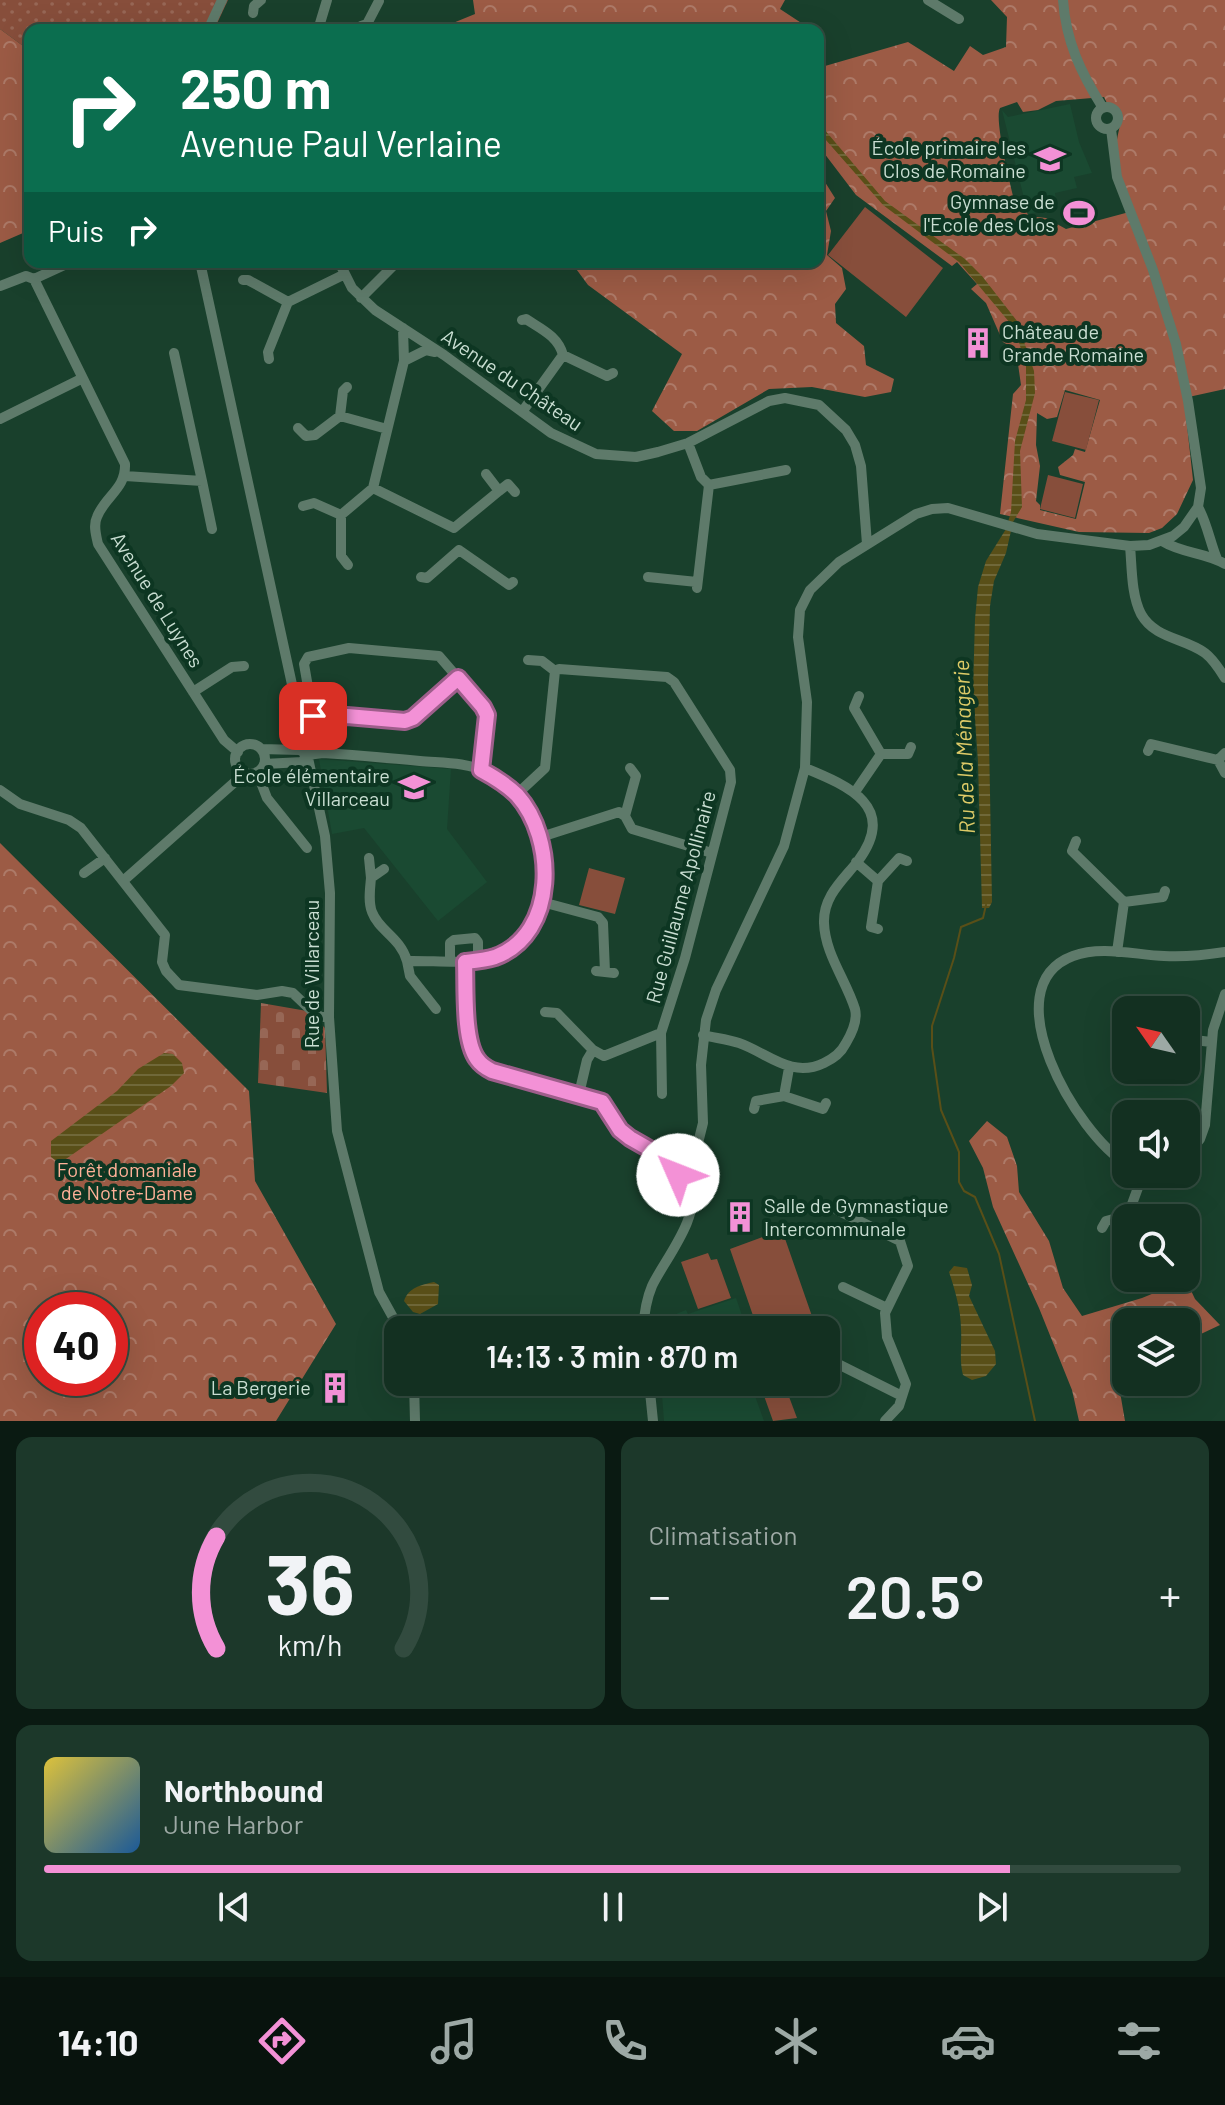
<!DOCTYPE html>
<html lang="fr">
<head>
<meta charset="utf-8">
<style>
	body { margin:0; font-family:Barlow,sans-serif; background:#1c382a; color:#f1f3f6; height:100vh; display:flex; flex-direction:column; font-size:30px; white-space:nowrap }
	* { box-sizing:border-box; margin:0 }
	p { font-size:26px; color:#9da9a5 }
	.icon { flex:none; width:44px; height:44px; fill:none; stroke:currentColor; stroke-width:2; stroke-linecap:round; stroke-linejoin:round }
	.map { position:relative; height:1421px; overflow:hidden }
	.sheet { display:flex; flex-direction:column; gap:16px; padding:16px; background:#0a1a12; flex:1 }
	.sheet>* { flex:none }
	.banner { position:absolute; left:24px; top:24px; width:800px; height:244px; border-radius:16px; box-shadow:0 8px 32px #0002,0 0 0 2px #324b3f; background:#0b6e4f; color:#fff; overflow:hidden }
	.needle { width:52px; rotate:304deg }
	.buttons { position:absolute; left:1112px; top:996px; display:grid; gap:16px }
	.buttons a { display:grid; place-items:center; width:88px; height:88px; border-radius:16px; background:#133021; box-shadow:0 8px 32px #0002,0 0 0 2px #324b3f; font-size:40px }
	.speed { position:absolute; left:24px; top:1292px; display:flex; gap:16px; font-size:40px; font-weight:700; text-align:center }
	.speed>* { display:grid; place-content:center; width:104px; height:104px; border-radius:50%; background:#133021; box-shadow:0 8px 32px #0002,0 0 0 2px #324b3f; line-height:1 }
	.speed .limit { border:12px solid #d22; background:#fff; color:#111 }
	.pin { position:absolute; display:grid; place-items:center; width:68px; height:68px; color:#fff; margin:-34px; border-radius:16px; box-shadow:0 4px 12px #0006 }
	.me { position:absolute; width:88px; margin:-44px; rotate:314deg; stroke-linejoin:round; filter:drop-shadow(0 0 6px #0008) }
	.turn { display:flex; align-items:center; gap:28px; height:168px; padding:0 24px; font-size:36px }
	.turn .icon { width:104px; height:104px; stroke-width:2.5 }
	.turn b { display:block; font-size:56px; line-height:68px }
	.then { display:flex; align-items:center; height:76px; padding:0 24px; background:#0003; gap:16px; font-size:30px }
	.big { font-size:60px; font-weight:600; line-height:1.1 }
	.sheet .card { flex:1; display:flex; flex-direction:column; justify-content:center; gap:12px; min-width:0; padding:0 28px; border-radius:16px; background:#1c382a }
	.sheet .dial { align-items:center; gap:0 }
	.dial svg { height:208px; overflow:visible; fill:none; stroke:#324b3f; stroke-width:7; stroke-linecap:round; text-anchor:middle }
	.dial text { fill:#f1f3f6; stroke:none }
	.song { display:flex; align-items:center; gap:24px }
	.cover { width:96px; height:96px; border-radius:12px; background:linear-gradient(135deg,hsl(50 70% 55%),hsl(210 70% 35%)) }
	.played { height:8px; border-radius:4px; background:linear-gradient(90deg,#f391d6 85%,#324b3f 85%) }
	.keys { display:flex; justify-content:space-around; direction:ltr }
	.heat { display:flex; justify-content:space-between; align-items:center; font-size:44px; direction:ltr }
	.sheet .tiles { flex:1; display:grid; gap:16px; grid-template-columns:1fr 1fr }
	.card:last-child { grid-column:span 2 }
	.trip { position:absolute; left:384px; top:1316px; width:456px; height:80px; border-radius:16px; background:#133021; box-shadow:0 8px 32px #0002,0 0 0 2px #324b3f; font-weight:600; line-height:80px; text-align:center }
	.menu { display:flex; height:128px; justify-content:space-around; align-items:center; background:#08130d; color:#9da9a5 }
	.menu .icon { width:56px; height:56px }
	.menu .active { color:#f391d6 }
	.menu b { font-size:36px; color:#f1f3f6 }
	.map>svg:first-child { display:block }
	.built { fill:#1a4a32 }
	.grass { fill:url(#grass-dots) }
	.forest { fill:url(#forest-crowns); fill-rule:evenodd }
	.cemetery { fill:url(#cemetery-stones) }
	.garden { fill:#874e3b }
	.water { fill:url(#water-rules) }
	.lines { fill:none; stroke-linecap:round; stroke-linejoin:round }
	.stream { stroke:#594f18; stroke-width:2 }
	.minor { stroke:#5e7a6a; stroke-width:10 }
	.route-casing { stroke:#9e5e8b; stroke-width:20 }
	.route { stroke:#f391d6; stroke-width:14 }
	.labels { text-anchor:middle; stroke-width:8; stroke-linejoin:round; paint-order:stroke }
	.poi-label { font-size:20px; fill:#c9ded2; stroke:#0d3622; text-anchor:end }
	.street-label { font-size:20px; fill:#c9ded2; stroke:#0d3622 }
	.park-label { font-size:20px; fill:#ffb198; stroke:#0d3622 }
	.water-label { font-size:22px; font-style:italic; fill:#ddca67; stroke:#0d3622 }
</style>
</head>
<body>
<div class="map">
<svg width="1225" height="1421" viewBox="0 0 1225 1421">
	<defs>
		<pattern id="grass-dots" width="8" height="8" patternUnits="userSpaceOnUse" patternTransform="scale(2)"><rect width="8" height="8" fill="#874e3b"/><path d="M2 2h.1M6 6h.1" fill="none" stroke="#976756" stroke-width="1.8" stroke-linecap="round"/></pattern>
		<pattern id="forest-crowns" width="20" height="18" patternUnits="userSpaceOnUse" patternTransform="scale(2)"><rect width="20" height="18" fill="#9c5b45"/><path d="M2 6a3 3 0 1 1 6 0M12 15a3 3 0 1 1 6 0" fill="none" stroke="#ad7a68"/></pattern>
		<pattern id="cemetery-stones" width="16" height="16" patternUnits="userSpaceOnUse" patternTransform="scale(2)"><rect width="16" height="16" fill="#874e3b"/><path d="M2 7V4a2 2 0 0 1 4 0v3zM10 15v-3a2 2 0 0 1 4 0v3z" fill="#976756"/></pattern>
		<pattern id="water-rules" width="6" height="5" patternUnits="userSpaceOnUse" patternTransform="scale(2)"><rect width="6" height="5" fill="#594f18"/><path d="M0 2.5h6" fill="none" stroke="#706839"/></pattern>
	</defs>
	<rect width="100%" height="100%" fill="#19402c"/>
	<path class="built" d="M1070,104L1079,142L1092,173L1074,177L1077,188L1055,193L1056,200L1051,205V209L1028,214L1002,110L1008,117Z
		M319,759L451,769L447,829L487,882L438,921L364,828L332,834Z
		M736,1298L747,1330H664L661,1320L686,1310L688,1314Z
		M661,1382H750L764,1421H664Z"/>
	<path class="grass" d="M0,0H228L214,30H30V51L0,29Z"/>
	<path class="forest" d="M473,0H785L780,9L812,30H445L453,23L475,14Z
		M991,0H1225V389L1184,398L1193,480L1177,514L1162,528L1149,533L1079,532L1000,514L1013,394L1021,385L1018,364L1011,347L1003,342L986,303L971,289L977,284L957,262L952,266L856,195L824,153L818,152V61L825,66L908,42L954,71L970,46L983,55L1006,47L1007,17ZM1104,97L1109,107L1120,109C1122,122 1119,128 1117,140C1114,162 1125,191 1133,211L1066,229L1046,218L1028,216L1025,204L1014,200C1010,183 994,119 1000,108L1017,102L1023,112L1038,110L1056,101ZM1065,390L1100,400L1085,452L1075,449L1073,455L1058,467L1060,475L1085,482L1076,519L1040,510V505L1036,501L1040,466L1036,445L1037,413L1047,419L1057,417Z
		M0,29L30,51V230L0,243Z
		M818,171L835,198L826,211L831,231L827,255L842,268L846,289L835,304L836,323L864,346L866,365L894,379L891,392L865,397L812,387L769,389L697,431H674L652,411L682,354L588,285L571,262H818Z
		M0,843L249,1091L255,1181L336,1324L276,1421H0ZM42,1310H110V1378H42Z
		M987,1121L1007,1137L1017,1166L1019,1192L1049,1241L1063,1288L1082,1316L1142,1298L1186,1280L1195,1299L1220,1325L1186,1341V1322H1126V1382H1133L1120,1392L1125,1421H1079L1072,1390L1039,1308L993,1207L983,1168L969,1141Z"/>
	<path class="cemetery" d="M261,1003L307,1011L325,1028L327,1093L258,1083Z"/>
	<path class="garden" d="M865,207L943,268L906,317L828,255Z
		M1065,392L1099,400L1086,450L1052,441Z
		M1048,475L1083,484L1075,518L1040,509Z
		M589,868L625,878L615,914L579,905Z
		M782,1230L813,1319L784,1330H758L730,1249Z
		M708,1253L711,1260L717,1259L731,1298L698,1309L681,1262Z
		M759,1382H793L785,1386L797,1418L773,1421Z"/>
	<path class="water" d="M818,122L885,201L965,259L982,276L1017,321L1034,371L1035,393L1020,451L1022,507L1013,522L1006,553L994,581L990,606L988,684L992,902L989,908H982L978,762L973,690L975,619L978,587L986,561L1006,529L1011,512L1015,441L1026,400V366L1015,329L959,262L883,205L818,131Z
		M164,1053L173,1054L182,1063L184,1073L171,1086L63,1161L55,1160L51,1157V1141L117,1091L138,1069Z
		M954,1266L967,1268L972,1285L969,1296L995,1351L996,1364L986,1376L972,1380L963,1375C959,1360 962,1345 961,1329C961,1310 955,1290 949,1272Z
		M434,1282L439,1285L438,1304L420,1314L413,1312L404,1301C409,1287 421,1285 434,1282Z"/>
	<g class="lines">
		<path class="stream" d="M986,905L983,918L961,927L954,958L932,1026V1047L941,1110L959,1152V1182L964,1191L975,1197L999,1254L1035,1421"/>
		<path class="minor" d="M928,0L959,19
			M1063,0C1066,42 1081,73 1103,108
			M253,13L254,6L261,0
			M361,26L367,24L379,1
			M208,30L222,0
			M318,30L327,0
			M1096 118a11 11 0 1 1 22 0a11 11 0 1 1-22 0Z
			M200,262L325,836L330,893L329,1017L337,1131L379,1292L400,1330
			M339,262L352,288L375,310L444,355L551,433L596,454L636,457L658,452L688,443L769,401L785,398L819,405L846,430L855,445L861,466L867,544
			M34,279L125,464C126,489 105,496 97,517C93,525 96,535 98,544L224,740L238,752
			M34,279L71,262
			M243,280H248L288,302
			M0,286L26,276L34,279
			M361,298L397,262
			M522,320L526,319C541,329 558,336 563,355
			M403,328L404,361L373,488L454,528L499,491
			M269,359L268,352L288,302L343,275
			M404,361L426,350L435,352
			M522,412L563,355L607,376L613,373
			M340,416L343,391L347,387
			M0,419L81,379
			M298,428L306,436L315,435L340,416L387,429
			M688,443L701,477L709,485L786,470
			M486,474L499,491L508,484L515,492
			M125,476L202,481L174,353
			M202,481L212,529
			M303,506L314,503L341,515
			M1198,507C1207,523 1210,542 1217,559
			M1162,541C1183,554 1205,552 1225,564
			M1130,546C1132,567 1131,594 1141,614C1155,639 1185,638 1205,653C1213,659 1220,670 1225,678
			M459,550L509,585L513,582
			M348,565L341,556V515L373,488
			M421,577L427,578L459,550
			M648,577L697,582
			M697,588L709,485
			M528,660L542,661L555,671
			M458,678L413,718L405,721L347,716L316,719L313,716L304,664L308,657L349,648L439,656L483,707L487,715L481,770
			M193,692L232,667L244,666
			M235 759a15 15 0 1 1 30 0a15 15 0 1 1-30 0Z
			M261,749L300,750L307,755
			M1148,751L1151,744L1218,760
			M1225,753L1218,760L1225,773
			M881,754H908L911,747
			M307,755L323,753C356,755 388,758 420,761C441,763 467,762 486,772C539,801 563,869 531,923C523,936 512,950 497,956C472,966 434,960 407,961C400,937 379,931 372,912C368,902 370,889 371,878
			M264,764L302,762L307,755
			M630,768L636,776L625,816L632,829L712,853
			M257,772L267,798L307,848
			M0,790L20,804L69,820L81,828L165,935L162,962L166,971L179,985L257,995L282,991L293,993L313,1012L321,1017H329
			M855,792L881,754L854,708L859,696
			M516,795L545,768L555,671L559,669L667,677L674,682L730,770L731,782L685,958L661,1033L604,1056L593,1050L557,1013L545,1012
			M541,837L619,812L625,816
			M1076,841L1072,851L1124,902L1117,952
			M369,858L371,878L384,869
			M856,862L878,881
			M84,873L105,858
			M123,881L245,773
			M878,881L899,858L907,861
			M542,902L598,917L603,923L605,972
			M1124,902L1163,897L1165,891
			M878,929L871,927L878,881
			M450,960V943L454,940L475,938L478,942V960
			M407,961L410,976L436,1009
			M465,962C466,986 463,1040 477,1059C481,1065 486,1068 492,1071L602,1102L620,1130L679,1166
			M596,971L614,973
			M661,1033L662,1094
			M703,1035C715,1038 727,1039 739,1043C768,1053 791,1079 824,1063C834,1058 841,1053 846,1043C852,1033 858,1021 855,1009C846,980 825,954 824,923C823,896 843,880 858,861C898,807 849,786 805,768
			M1186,1039L1211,1042
			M789,1068L784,1096L823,1109L826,1103
			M1147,1078L1154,1070
			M579,1094L587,1060L593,1050
			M754,1109L756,1101L784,1096
			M1186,1156L1200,1139L1205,1125L1213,1030L1225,994
			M694,1159L703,1123L701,1065L706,1020L716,990L784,846L805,768L807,702L798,637L800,610L810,590L839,562L916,514L932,509L948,508L1037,534L1130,546L1149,545L1173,536L1184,527L1198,507L1201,488L1188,401L1176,344L1153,270L1117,177L1111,129
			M678 1173a14 14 0 1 1 28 0a14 14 0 1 1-28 0Z
			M1126,1163C1078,1136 990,987 1073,956C1101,945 1136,955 1164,956C1184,957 1206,955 1225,952
			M837,1210L900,1241L908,1266L885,1313L887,1337L906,1384L899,1406L885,1421
			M1128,1215L1143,1174
			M1102,1228L1106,1221L1128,1215
			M843,1287L887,1308
			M643,1330C644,1315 646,1300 652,1286C663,1262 704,1213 689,1186
			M834,1362L902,1396
			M414,1382L415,1421
			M649,1382L653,1421"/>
	</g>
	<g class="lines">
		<defs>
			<path id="route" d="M313,716L316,719L347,716L405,721L413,718L458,678L483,707L487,715L481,770C494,777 507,785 517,795C556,838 558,934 495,957C486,960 475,961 465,962C466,987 463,1040 477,1059C481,1065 486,1068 492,1071L602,1102L620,1130L630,1138L679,1166L678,1175"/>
		</defs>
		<use href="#route" class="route-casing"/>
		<use href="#route" class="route"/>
	</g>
	<defs>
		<symbol id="school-bare" viewBox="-9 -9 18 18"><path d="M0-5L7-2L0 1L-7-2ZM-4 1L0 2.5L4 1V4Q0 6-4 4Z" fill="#f391d6" stroke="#0d3622" stroke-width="2.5" paint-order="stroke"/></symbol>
		<symbol id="stadium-bare" viewBox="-9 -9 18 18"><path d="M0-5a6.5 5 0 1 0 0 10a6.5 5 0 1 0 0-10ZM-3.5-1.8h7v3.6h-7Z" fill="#f391d6" stroke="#0d3622" stroke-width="2.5" paint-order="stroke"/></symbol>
		<symbol id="building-bare" viewBox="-9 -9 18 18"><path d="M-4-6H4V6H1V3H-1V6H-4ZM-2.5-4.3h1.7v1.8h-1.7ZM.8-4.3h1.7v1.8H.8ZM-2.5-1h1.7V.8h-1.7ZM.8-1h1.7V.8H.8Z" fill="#f391d6" stroke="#0d3622" stroke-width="2.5" paint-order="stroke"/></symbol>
	</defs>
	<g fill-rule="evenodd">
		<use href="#school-bare" x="1028" y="137" width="44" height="44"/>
		<use href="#stadium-bare" x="1057" y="191" width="44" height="44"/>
		<use href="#building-bare" x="956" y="321" width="44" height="44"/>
		<use href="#school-bare" x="392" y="765" width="44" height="44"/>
		<use href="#building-bare" x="718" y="1195" width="44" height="44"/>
		<use href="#building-bare" x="313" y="1366" width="44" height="44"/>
	</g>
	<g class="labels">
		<g class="poi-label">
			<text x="1026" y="155">École primaire les<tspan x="1026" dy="23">Clos de Romaine</tspan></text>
			<text x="1055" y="209">Gymnase de<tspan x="1055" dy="23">l'Ecole des Clos</tspan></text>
			<text x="1002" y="339" text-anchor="start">Château de<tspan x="1002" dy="23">Grande Romaine</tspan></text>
			<text x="390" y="783">École élémentaire<tspan x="390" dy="23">Villarceau</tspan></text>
			<text x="764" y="1213" text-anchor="start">Salle de Gymnastique<tspan x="764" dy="23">Intercommunale</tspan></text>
			<text x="311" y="1395">La Bergerie</text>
		</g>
		<g class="street-label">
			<text transform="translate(512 380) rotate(34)" y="7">Avenue du Château</text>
			<text transform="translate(157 600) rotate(58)" y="7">Avenue de Luynes</text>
			<text transform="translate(681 897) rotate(-75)" y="7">Rue Guillaume Apollinaire</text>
			<text transform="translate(312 974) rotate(-90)" y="7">Rue de Villarceau</text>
		</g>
		<g class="park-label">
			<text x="127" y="1177">Forêt domaniale<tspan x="127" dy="23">de Notre-Dame</tspan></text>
		</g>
		<g class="water-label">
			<text transform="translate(964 747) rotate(-92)" y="8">Ru de la Ménagerie</text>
		</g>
	</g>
</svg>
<div class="buttons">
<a><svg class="needle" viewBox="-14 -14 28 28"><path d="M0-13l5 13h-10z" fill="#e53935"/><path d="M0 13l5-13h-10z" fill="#9da9a5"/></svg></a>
<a><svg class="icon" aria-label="sound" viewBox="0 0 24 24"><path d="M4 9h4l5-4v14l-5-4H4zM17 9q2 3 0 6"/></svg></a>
<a><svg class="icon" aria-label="search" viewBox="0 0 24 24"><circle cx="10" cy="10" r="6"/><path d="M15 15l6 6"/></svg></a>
<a><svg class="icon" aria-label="layers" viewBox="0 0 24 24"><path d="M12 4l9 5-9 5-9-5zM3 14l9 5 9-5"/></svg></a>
</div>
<div class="speed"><div class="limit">40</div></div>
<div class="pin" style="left:313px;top:716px;background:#d93025"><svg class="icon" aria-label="arrive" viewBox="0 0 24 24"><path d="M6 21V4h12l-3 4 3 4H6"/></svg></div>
<svg class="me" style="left:678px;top:1175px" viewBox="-20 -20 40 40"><circle r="19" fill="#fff"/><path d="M0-13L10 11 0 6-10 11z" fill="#f391d6"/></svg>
<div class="trip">14:13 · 3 min · 870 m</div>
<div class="banner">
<div class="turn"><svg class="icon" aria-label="right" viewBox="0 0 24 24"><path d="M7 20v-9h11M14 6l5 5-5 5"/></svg><div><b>250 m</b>Avenue Paul Verlaine</div></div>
<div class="then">Puis<svg class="icon" aria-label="right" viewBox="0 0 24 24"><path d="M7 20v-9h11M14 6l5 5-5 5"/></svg></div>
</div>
</div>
<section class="sheet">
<div class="tiles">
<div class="card dial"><svg viewBox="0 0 100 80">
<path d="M14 69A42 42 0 1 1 86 69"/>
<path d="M14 69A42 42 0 0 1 14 26" stroke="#f391d6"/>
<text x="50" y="56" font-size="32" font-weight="700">36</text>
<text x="50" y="72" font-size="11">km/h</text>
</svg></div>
<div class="card"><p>Climatisation</p>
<div class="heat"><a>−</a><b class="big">20.5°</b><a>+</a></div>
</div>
<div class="card">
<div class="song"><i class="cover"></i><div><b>Northbound</b><p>June Harbor</p></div></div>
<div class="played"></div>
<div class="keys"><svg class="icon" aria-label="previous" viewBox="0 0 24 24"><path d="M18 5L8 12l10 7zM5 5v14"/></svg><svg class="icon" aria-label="pause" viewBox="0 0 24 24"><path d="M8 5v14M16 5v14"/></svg><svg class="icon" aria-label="next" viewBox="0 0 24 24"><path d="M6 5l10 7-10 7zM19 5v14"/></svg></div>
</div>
</div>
</section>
<nav class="menu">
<b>14:10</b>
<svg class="icon active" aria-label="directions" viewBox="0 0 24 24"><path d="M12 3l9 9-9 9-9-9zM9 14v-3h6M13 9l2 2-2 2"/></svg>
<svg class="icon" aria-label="music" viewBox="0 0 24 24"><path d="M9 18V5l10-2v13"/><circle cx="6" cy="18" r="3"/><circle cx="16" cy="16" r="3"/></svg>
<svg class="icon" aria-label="phone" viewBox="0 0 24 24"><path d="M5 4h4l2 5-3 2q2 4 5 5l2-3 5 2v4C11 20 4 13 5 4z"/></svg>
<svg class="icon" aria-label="climate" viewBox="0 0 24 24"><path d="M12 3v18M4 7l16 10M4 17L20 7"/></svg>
<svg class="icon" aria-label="car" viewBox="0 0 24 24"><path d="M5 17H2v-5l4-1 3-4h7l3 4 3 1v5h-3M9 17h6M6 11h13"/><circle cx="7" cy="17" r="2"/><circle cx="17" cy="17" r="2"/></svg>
<svg class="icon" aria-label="filters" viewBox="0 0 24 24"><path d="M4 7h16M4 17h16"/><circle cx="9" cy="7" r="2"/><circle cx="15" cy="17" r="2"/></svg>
</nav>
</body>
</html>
